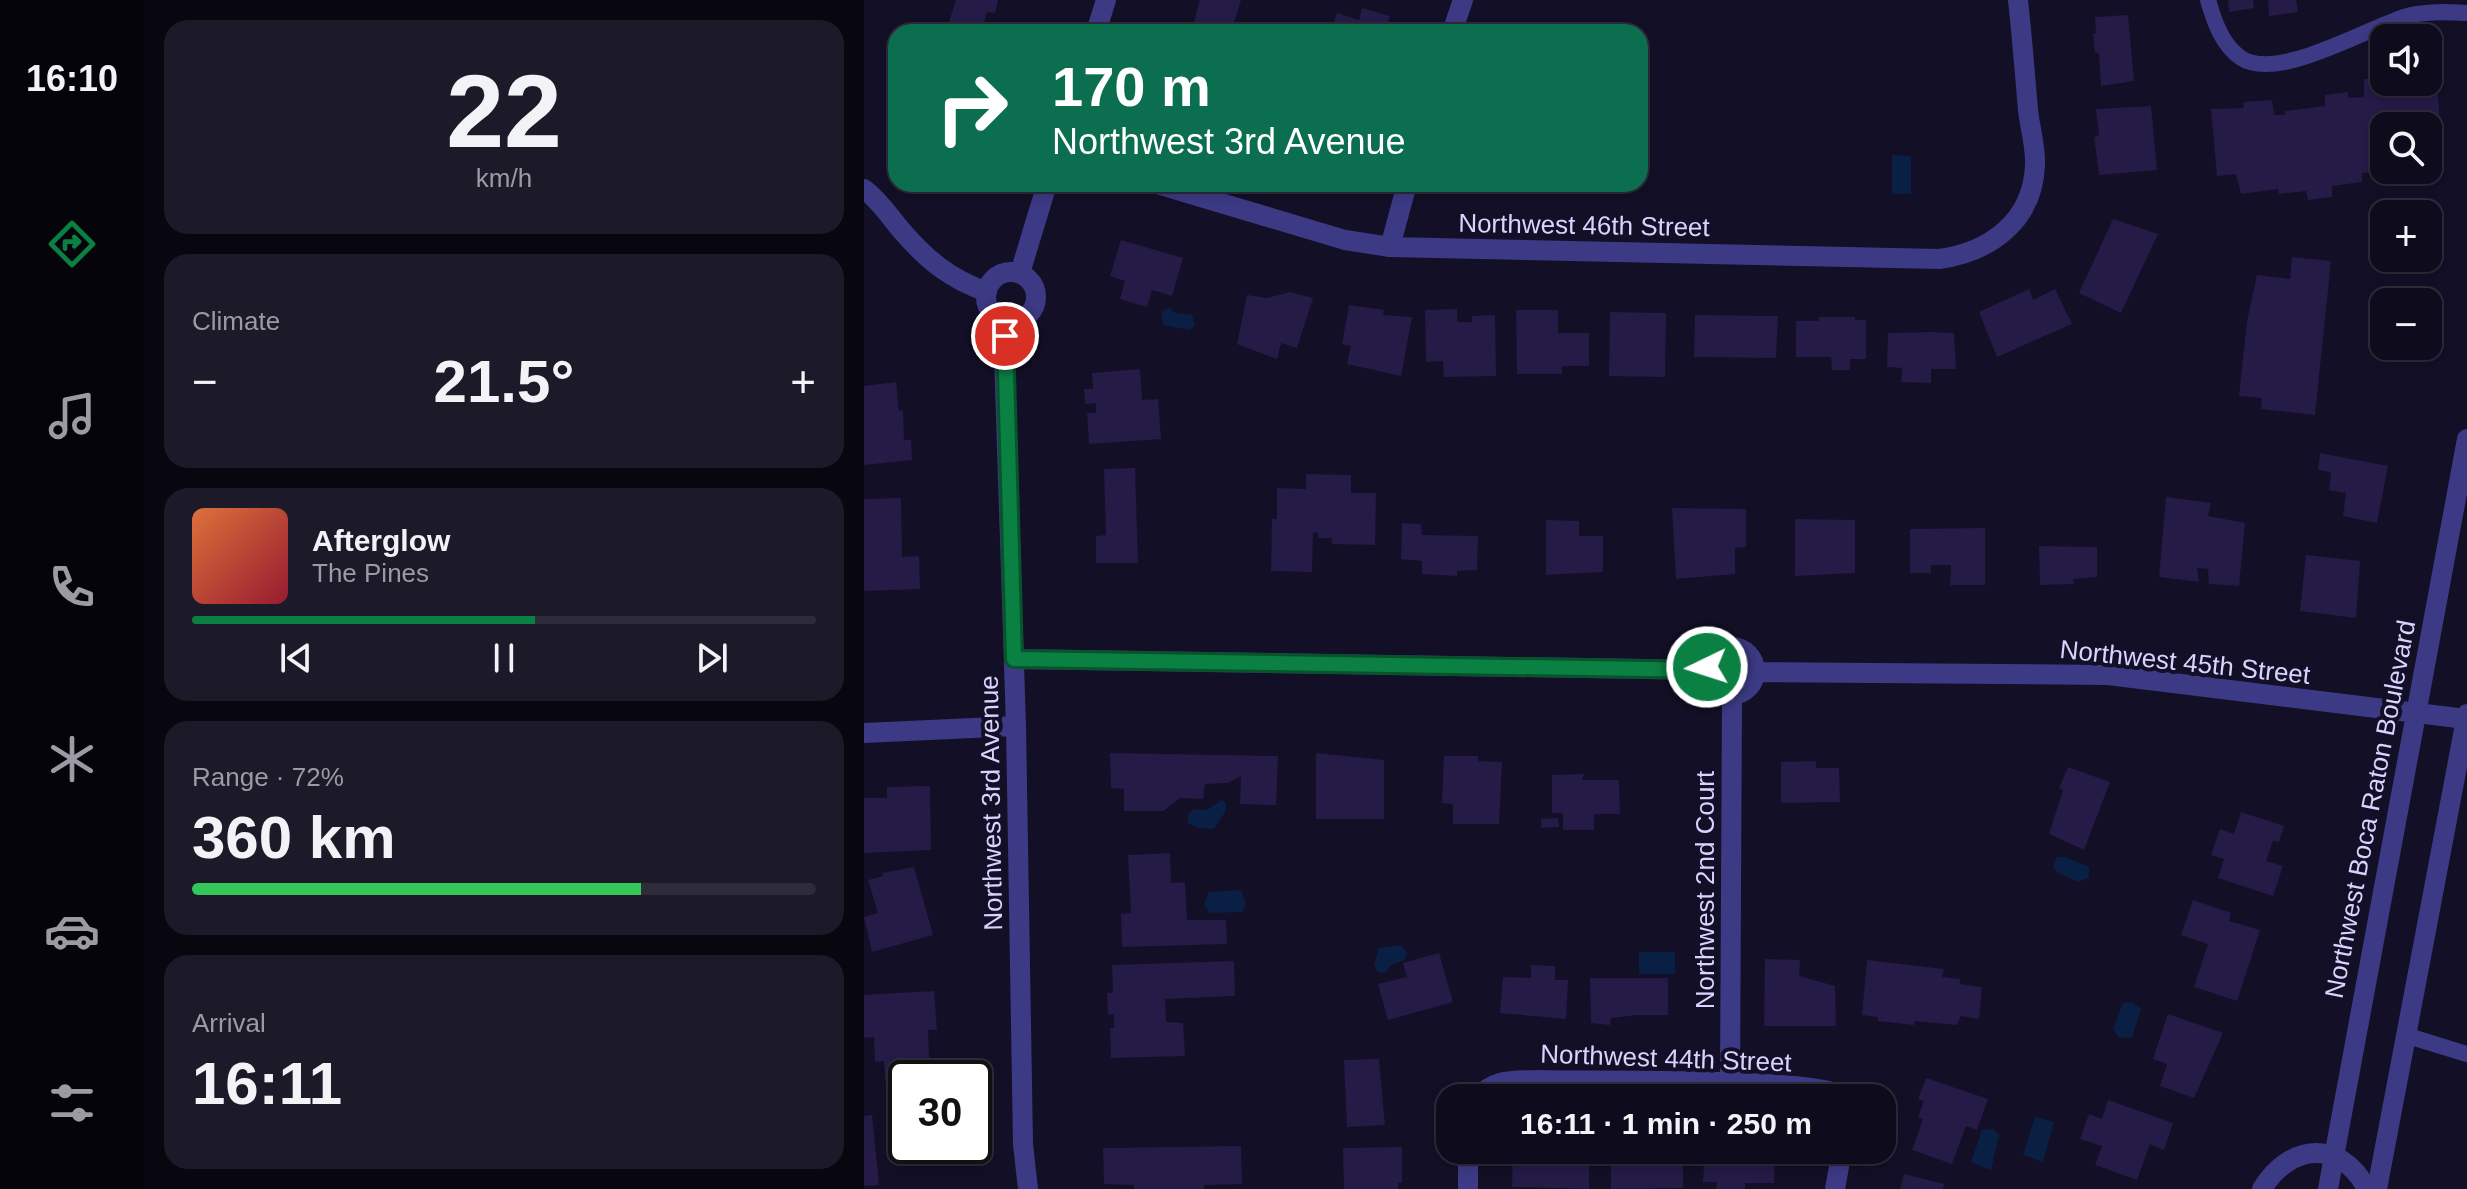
<!DOCTYPE html>
<html lang="en">
<head>
<meta charset="utf-8">
<style>
	body { margin:0; font-family:Helvetica,sans-serif; background:#1c1929; color:#f1f3f6; height:100vh; display:flex; flex-direction:column; font-size:30px; white-space:nowrap }
	* { box-sizing:border-box; margin:0 }
	p { font-size:26px; color:#9b9ba3 }
	.icon { flex:none; width:44px; height:44px; fill:none; stroke:currentColor; stroke-width:2; stroke-linecap:round; stroke-linejoin:round }
	.map { position:relative; flex:1; overflow:hidden }
	.details { display:flex; flex-direction:column; gap:20px; padding:20px; background:#08060f; width:720px }
	.details>* { flex:none }
	.guide { position:absolute; left:24px; top:24px; width:760px; height:168px; border-radius:24px; box-shadow:0 4px 12px #0003,0 0 0 2px #2e2b3b; background:#0b6e4f; color:#fff; overflow:hidden }
	.buttons { position:absolute; left:1506px; top:24px; display:grid; gap:16px }
	.buttons a { display:grid; place-items:center; width:72px; height:72px; border-radius:16px; background:#0e0b1c; box-shadow:0 4px 12px #0003,0 0 0 2px #2e2b3b; font-size:40px }
	.speed { position:absolute; left:24px; top:1060px; display:flex; gap:16px; font-size:40px; font-weight:700; text-align:center }
	.speed>* { display:grid; place-content:center; width:104px; height:104px; border-radius:50%; background:#0e0b1c; box-shadow:0 4px 12px #0003,0 0 0 2px #2e2b3b; line-height:1 }
	.speed .limit { border:4px solid #111; border-radius:12px; background:#fff; color:#111 }
	.pin { position:absolute; display:grid; place-items:center; width:68px; height:68px; color:#fff; margin:-34px; border:4px solid #fff; border-radius:50%; box-shadow:0 2px 8px #0007 }
	.me { position:absolute; width:88px; margin:-44px; rotate:266deg; stroke-linejoin:round; filter:drop-shadow(0 0 6px #0008) }
	.turn { display:flex; align-items:center; gap:28px; height:168px; padding:0 32px; font-size:36px }
	.turn .icon { width:104px; height:104px; stroke-width:2.5 }
	.turn b { display:block; font-size:56px; line-height:68px }
	.big { font-size:60px; font-weight:700; line-height:1.1 }
	.details .tile { flex:1; display:flex; flex-direction:column; justify-content:center; gap:12px; min-width:0; padding:0 28px; border-radius:24px; background:#1c1929 }
	.details .dial { align-items:center; gap:0 }
	.dial b { font-size:104px; line-height:1 }
	.song { display:flex; align-items:center; gap:24px }
	.cover { width:96px; height:96px; border-radius:12px; background:linear-gradient(135deg,hsl(20 70% 55%),hsl(350 70% 35%)) }
	.played { height:8px; border-radius:4px; background:linear-gradient(90deg,#0b8043 55%,#2e2b3b 55%) }
	.keys { display:flex; justify-content:space-around; direction:ltr }
	.heat { display:flex; justify-content:space-between; align-items:center; font-size:44px; direction:ltr }
	.charge { height:12px; border-radius:6px; background:linear-gradient(90deg,#34c759 72%,#2e2b3b 0) }
	.trip { position:absolute; left:572px; top:1084px; width:460px; height:80px; border-radius:24px; background:#0e0b1c; box-shadow:0 4px 12px #0003,0 0 0 2px #2e2b3b; font-weight:700; line-height:80px; text-align:center }
	main { display:flex; flex:1; min-height:0 }
	.dock { display:flex; flex-direction:column; width:144px; justify-content:space-around; align-items:center; background:#06040b; color:#9b9ba3 }
	.dock .icon { width:56px; height:56px }
	.dock .on { color:#0b8043 }
	.dock b { font-size:36px; color:#f1f3f6 }
	.map>svg:first-child { display:block }
	.water { fill:#0a1f44 }
	.building { fill:#241b47 }
	.lines { fill:none; stroke-linecap:round; stroke-linejoin:round }
	.service { stroke:#3d3a85; stroke-width:16 }
	.minor { stroke:#3d3a85; stroke-width:20 }
	.tertiary { stroke:#3d3a85; stroke-width:20 }
	.route-casing { stroke:#07532c; stroke-width:20 }
	.route { stroke:#0b8043; stroke-width:14 }
	.labels { text-anchor:middle; stroke-width:8; stroke-linejoin:round; paint-order:stroke }
	.street-label { font-size:26px; fill:#d9d4ff; stroke:#130f26 }
</style>
</head>
<body>
<main>
<nav class="dock">
<b>16:10</b>
<svg class="icon on" aria-label="directions" viewBox="0 0 24 24"><path d="M12 3l9 9-9 9-9-9zM9 14v-3h6M13 9l2 2-2 2"/></svg>
<svg class="icon" aria-label="music" viewBox="0 0 24 24"><path d="M9 18V5l10-2v13"/><circle cx="6" cy="18" r="3"/><circle cx="16" cy="16" r="3"/></svg>
<svg class="icon" aria-label="phone" viewBox="0 0 24 24"><path d="M5 4h4l2 5-3 2q2 4 5 5l2-3 5 2v4C11 20 4 13 5 4z"/></svg>
<svg class="icon" aria-label="climate" viewBox="0 0 24 24"><path d="M12 3v18M4 7l16 10M4 17L20 7"/></svg>
<svg class="icon" aria-label="car" viewBox="0 0 24 24"><path d="M5 17H2v-5l4-1 3-4h7l3 4 3 1v5h-3M9 17h6M6 11h13"/><circle cx="7" cy="17" r="2"/><circle cx="17" cy="17" r="2"/></svg>
<svg class="icon" aria-label="filters" viewBox="0 0 24 24"><path d="M4 7h16M4 17h16"/><circle cx="9" cy="7" r="2"/><circle cx="15" cy="17" r="2"/></svg>
</nav>
<section class="details">
<div class="tile dial"><b>22</b><p>km/h</p></div>
<div class="tile"><p>Climate</p>
<div class="heat"><a>−</a><b class="big">21.5°</b><a>+</a></div>
</div>
<div class="tile">
<div class="song"><i class="cover"></i><div><b>Afterglow</b><p>The Pines</p></div></div>
<div class="played"></div>
<div class="keys"><svg class="icon" aria-label="previous" viewBox="0 0 24 24"><path d="M18 5L8 12l10 7zM5 5v14"/></svg><svg class="icon" aria-label="pause" viewBox="0 0 24 24"><path d="M8 5v14M16 5v14"/></svg><svg class="icon" aria-label="next" viewBox="0 0 24 24"><path d="M6 5l10 7-10 7zM19 5v14"/></svg></div>
</div>
<div class="tile"><p>Range · 72%</p><b class="big">360 km</b><div class="charge"></div></div>
<div class="tile"><p>Arrival</p><b class="big">16:11</b></div>
</section>
<div class="map">
<svg width="1603" height="1189" viewBox="0 0 1603 1189">
	<rect width="100%" height="100%" fill="#130f26"/>
	<path class="water" d="M1028,155L1047,156V194H1028Z
		M306,307L311,313L328,315L331,325L326,330L299,325L297,312Z
		M358,800L362,803L361,812L350,829L333,828L324,823V815L330,809L343,810Z
		M1193,857H1202L1225,867V878L1214,882L1194,873L1189,867Z
		M377,890L382,904L378,912L346,913L340,904L345,892Z
		M537,945L543,953L541,960L527,965L521,973L514,972L510,965L515,948Z
		M775,952H811V974H775Z
		M1267,1002L1277,1009L1268,1037L1255,1038L1249,1029L1259,1003Z
		M1171,1117L1190,1122L1179,1162L1159,1155Z
		M1129,1129L1135,1135L1127,1170L1107,1162L1118,1130Z"/>
	<path class="building" d="M92,0H134L131,13L123,12L117,32L82,31Z
		M336,0H377L367,32H327Z
		M1364,0H1389L1390,8L1365,12Z
		M1404,0H1432L1434,12L1405,16Z
		M498,8L526,16L521,32H467L473,13L495,20Z
		M1264,15L1270,81L1237,86L1235,53H1231L1229,33H1232L1231,17Z
		M1568,61L1567,79H1573L1577,144L1564,145V126H1520V170L1498,173V182L1468,186V197L1444,200L1442,191L1415,194L1414,189L1377,194L1372,174L1353,176L1347,109L1379,108L1380,102L1408,100L1410,115H1421V111L1461,106V95L1484,92V98L1500,97V79L1520,78V82L1526,83L1564,82V62Z
		M1287,106L1293,170L1235,175L1230,137L1235,136L1232,109Z
		M1249,219L1294,234L1257,313L1215,293Z
		M257,240L319,258L308,296L288,290L283,307L256,299L261,281L246,276Z
		M1428,257L1467,261L1451,415L1397,409L1398,398L1375,396L1383,321L1393,275L1426,279Z
		M1165,289L1169,300L1191,289L1208,324L1133,357L1115,312Z
		M426,292L449,298L433,348L417,343L413,359L373,344L383,295L403,298Z
		M485,305L520,310L519,315L548,317L537,376L483,364L487,346L478,344Z
		M593,309V322H608V316L631,315L632,376L580,377L579,361L562,362L561,310Z
		M652,310H694V333H725V366H698V374H653Z
		M746,312L802,313L801,377L745,376Z
		M831,315L914,316L912,358L830,357Z
		M955,317H991V320H1002V359H986V370H968L967,357H932V321H955Z
		M1068,332L1090,333L1092,369H1067V383L1037,382L1038,368L1023,367L1024,333Z
		M276,369L278,400L294,399L297,439L225,444L223,413H232V403L221,404L220,389H229L228,373Z
		M32,382L35,411L39,410L40,440H47L48,460L0,465V386Z
		M1456,453L1524,466L1513,523L1479,516L1482,493L1465,490L1467,472L1454,470Z
		M271,468L274,563H232V536L242,535L240,469Z
		M442,474L487,475V493H512L511,545L468,544V538H454V533L449,532L448,572L407,571L408,519H413V488L442,489Z
		M1302,497L1347,503L1344,516L1381,523L1375,586L1345,584L1344,569L1333,568L1335,582L1295,577Z
		M37,498L38,557L55,556L56,589L0,591V499Z
		M808,508L882,509V547L871,548V574L812,579Z
		M931,519L991,520V573L931,576Z
		M682,520L715,521V536H739V572L682,575Z
		M538,523L557,524L558,535L614,536L613,570L593,571V576L558,574V561L537,559Z
		M1121,528V585H1086L1087,565H1067V573H1046V529Z
		M1175,546L1233,547V577L1209,579L1210,584L1176,585Z
		M1442,555L1496,561L1492,618L1436,611Z
		M246,753L414,756L412,805L376,804L377,776L364,783L341,784L339,799L316,798L299,811H260V789L247,788Z
		M452,753L520,760V819H452Z
		M580,756H614V761L638,762L635,824H589V804L578,803Z
		M952,761V768H975L976,802L917,803V762Z
		M1204,767L1246,782L1220,850L1185,834L1199,790L1195,788Z
		M720,774L718,780H755L756,814H730V830H699V813H688V775Z
		M66,786L67,850L0,853V798H23V787Z
		M1377,812L1420,826L1415,842L1409,841L1402,861L1419,866L1409,896L1354,878L1360,859L1347,855L1356,829L1370,834Z
		M694,818L695,827L677,828V819Z
		M306,853L307,883L321,882L323,920H362L363,944L258,947L257,914L267,913L264,855Z
		M50,867L69,935L8,952L0,917L14,913L4,880L19,876L18,873Z
		M1329,900L1367,913L1365,921L1396,930L1373,1001L1330,987L1344,944L1317,935Z
		M575,953L589,1002L524,1020L514,984L543,977L539,963Z
		M901,959L936,960L935,976L971,986L972,1026H900Z
		M1003,960L1080,969L1078,977L1096,979V984L1118,987L1115,1019L1097,1016L1093,1025L1050,1021V1025L1014,1021V1017L998,1015Z
		M370,961L371,996L301,999L302,1022L319,1023L321,1056L247,1058L246,1028H250V1014L244,1015L243,993H249L248,965Z
		M667,965L691,966V980H704L702,1019L636,1013L639,977L667,978Z
		M726,978H804V1015H773L747,1018L746,1025L727,1023Z
		M70,991L73,1030H64L66,1078L21,1081L20,1061L11,1062L10,1037L0,1038V995Z
		M1304,1014L1359,1033L1330,1098L1296,1086L1303,1064L1289,1059Z
		M515,1059L521,1125L483,1127L480,1060Z
		M1062,1078L1124,1099L1113,1130L1102,1126L1088,1164L1048,1150L1059,1119L1054,1117L1060,1101L1054,1099Z
		M1244,1100L1309,1123L1300,1150L1286,1144L1273,1180L1231,1165L1238,1146L1216,1139L1225,1114L1238,1119Z
		M8,1115L15,1185L0,1186V1116Z
		M377,1146L378,1184L340,1185V1189H270V1185L240,1184L239,1148Z
		M538,1147V1183H534V1189H480L479,1148Z
		M649,1150H725V1189L648,1187Z
		M747,1150H819V1188L747,1189Z
		M841,1150H911L910,1183H881V1189H852L853,1182H839Z
		M1040,1174L1080,1184L1079,1189H1036Z"/>
	<g class="lines">
		<path class="service" d="M1344,0C1350,21 1358,45 1377,58C1415,83 1507,25 1547,15C1565,11 1585,12 1603,13
			M1541,1035L1603,1054"/>
		<path class="minor" d="M232,32L242,0
			M588,32L599,0
			M293,184L481,240L526,247L1075,259C1126,252 1169,221 1171,165C1172,148 1166,128 1164,110C1161,74 1158,37 1154,0
			M0,189C16,201 25,216 38,231C63,260 86,279 123,292
			M526,247L543,184
			M122 297a25 25 0 1 1 50 0a25 25 0 1 1-50 0Z
			M156,273L183,184
			M144,321L140,355L152,726L159,1144L164,1189
			M843 671a24 24 0 1 1 48 0a24 24 0 1 1-48 0Z
			M150,659L843,670
			M891,672L1244,675L1602,719
			M0,733L152,726
			M866,1085L868,695
			M614,1098C628,1078 652,1081 674,1080C721,1082 960,1076 983,1098
			M604,1150V1189
			M971,1189L978,1150
			M1398,1189C1426,1143 1477,1139 1503,1189"/>
		<path class="tertiary" d="M1464,1189L1603,439
			M1513,1189L1603,714"/>
	</g>
	<g class="lines">
		<defs>
			<path id="route" d="M141,336L150,659L843,670V667"/>
		</defs>
		<use href="#route" class="route-casing"/>
		<use href="#route" class="route"/>
	</g>
	<g class="labels">
		<g class="street-label">
			<text transform="translate(720 225) rotate(1)" y="9">Northwest 46th Street</text>
			<text transform="translate(1321 662) rotate(6)" y="9">Northwest 45th Street</text>
			<text transform="translate(127 803) rotate(-91)" y="9">Northwest 3rd Avenue</text>
			<text transform="translate(1506 809) rotate(-79)" y="9">Northwest Boca Raton Boulevard</text>
			<text transform="translate(841 890) rotate(-90)" y="9">Northwest 2nd Court</text>
			<text transform="translate(802 1058) rotate(2)" y="9">Northwest 44th Street</text>
		</g>
	</g>
</svg>
<div class="buttons">
<a><svg class="icon" aria-label="sound" viewBox="0 0 24 24"><path d="M4 9h4l5-4v14l-5-4H4zM17 9q2 3 0 6"/></svg></a>
<a><svg class="icon" aria-label="search" viewBox="0 0 24 24"><circle cx="10" cy="10" r="6"/><path d="M15 15l6 6"/></svg></a>
<a>+</a>
<a>−</a>
</div>
<div class="speed"><div class="limit">30</div></div>
<div class="pin" style="left:141px;top:336px;background:#d93025"><svg class="icon" aria-label="arrive" viewBox="0 0 24 24"><path d="M6 21V4h12l-3 4 3 4H6"/></svg></div>
<svg class="me" style="left:843px;top:667px" viewBox="-20 -20 40 40"><circle r="17" fill="#0b8043" stroke="#fff" stroke-width="3"/><path d="M0-11L8 9 0 5-8 9z" fill="#fff"/></svg>
<div class="trip">16:11 · 1 min · 250 m</div>
<div class="guide">
<div class="turn"><svg class="icon" aria-label="right" viewBox="0 0 24 24"><path d="M7 20v-9h11M14 6l5 5-5 5"/></svg><div><b>170 m</b>Northwest 3rd Avenue</div></div>
</div>
</div>
</main>
</body>
</html>
